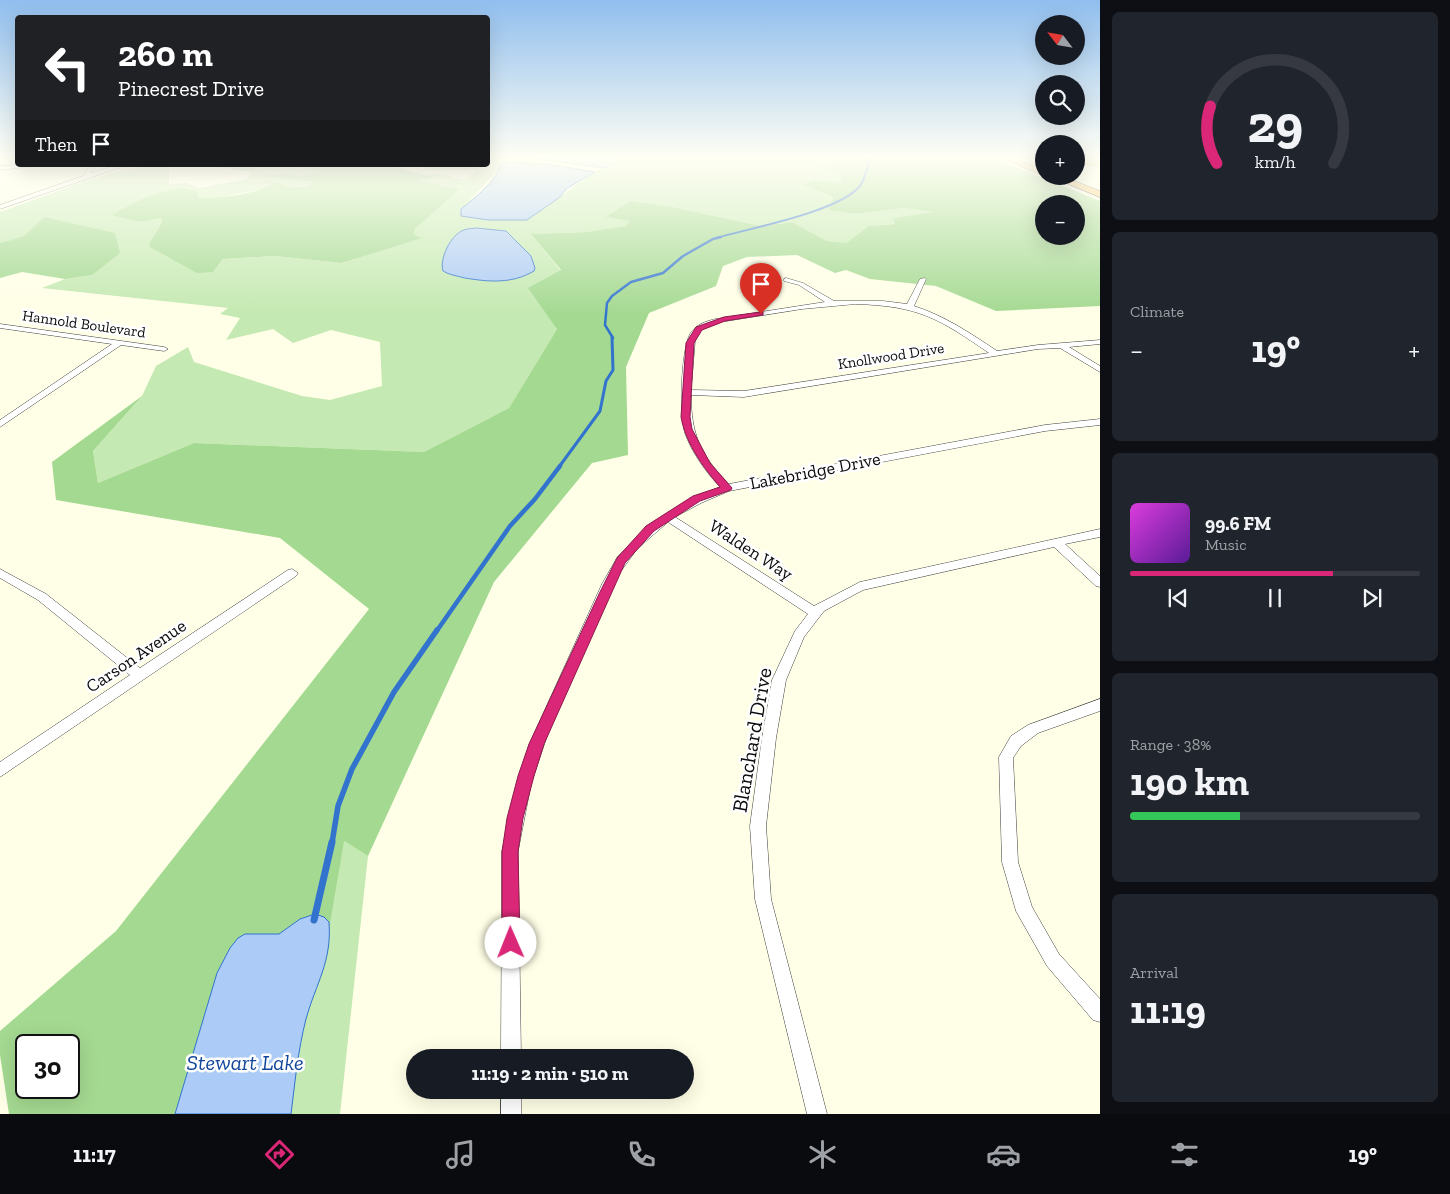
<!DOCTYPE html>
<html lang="en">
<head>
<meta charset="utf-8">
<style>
	body { margin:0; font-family:"Zilla Slab",serif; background:#20242c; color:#f1f3f6; height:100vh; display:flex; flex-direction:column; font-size:19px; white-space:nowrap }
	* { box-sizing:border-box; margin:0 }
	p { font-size:16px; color:#9ea1a6 }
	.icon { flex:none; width:28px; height:28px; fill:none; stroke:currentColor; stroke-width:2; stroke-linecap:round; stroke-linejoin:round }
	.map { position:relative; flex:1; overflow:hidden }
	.drawer { display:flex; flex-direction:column; gap:12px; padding:12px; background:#0d0f14; width:350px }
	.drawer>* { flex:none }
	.guide { position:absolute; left:15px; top:15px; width:475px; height:152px; border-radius:5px; box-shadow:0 5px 20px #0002; background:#202124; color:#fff; overflow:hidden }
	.needle { width:32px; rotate:301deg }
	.fabs { position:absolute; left:1035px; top:15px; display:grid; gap:10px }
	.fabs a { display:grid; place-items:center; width:50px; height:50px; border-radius:50%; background:#171b24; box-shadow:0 5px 20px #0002; font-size:25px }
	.speed { position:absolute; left:15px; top:1034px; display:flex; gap:10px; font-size:25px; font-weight:700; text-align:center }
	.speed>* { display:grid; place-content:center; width:65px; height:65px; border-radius:50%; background:#171b24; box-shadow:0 5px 20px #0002; line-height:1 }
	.speed .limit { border:2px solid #111; border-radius:8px; background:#fff; color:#111 }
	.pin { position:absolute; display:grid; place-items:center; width:42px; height:42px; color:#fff; margin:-51px -21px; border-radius:50% 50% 50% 0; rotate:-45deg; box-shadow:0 0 5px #0007 }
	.pin .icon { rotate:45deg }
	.me { position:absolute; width:55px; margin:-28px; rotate:359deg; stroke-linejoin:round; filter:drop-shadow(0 0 4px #0008) }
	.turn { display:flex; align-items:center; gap:18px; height:105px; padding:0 20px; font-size:22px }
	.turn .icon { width:65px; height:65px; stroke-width:2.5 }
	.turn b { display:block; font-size:35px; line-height:42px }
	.then { display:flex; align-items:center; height:48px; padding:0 20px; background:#0003; gap:10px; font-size:19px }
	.big { font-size:38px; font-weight:700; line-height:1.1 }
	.drawer .card { flex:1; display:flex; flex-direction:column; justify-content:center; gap:8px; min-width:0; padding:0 18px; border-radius:8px; background:#20242c }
	.drawer .dial { align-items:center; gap:0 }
	.dial svg { height:130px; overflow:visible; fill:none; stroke:#363941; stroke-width:7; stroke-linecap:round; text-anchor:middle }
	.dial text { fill:#f1f3f6; stroke:none }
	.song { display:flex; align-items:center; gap:15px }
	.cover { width:60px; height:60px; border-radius:8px; background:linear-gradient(135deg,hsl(300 70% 55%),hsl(270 70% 35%)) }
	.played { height:5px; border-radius:2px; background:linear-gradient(90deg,#db2777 70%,#363941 70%) }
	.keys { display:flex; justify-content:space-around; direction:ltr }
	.heat { display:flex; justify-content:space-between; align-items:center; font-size:28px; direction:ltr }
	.charge { height:8px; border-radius:4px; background:linear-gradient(90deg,#34c759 38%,#363941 0) }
	.trip { position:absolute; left:406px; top:1049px; width:288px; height:50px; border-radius:25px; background:#171b24; box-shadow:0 5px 20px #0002; font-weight:700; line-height:50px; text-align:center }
	.tabs { display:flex; height:80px; justify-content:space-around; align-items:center; background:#090b0e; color:#9ea1a6 }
	.tabs .icon { width:35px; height:35px }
	.tabs .current { color:#db2777 }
	.tabs b { font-size:22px; color:#f1f3f6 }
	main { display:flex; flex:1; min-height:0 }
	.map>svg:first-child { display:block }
	.green { fill:#c4e9b2 }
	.forest { fill:#a4d991; fill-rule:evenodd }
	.water { fill:#acccf7; stroke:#3273ce }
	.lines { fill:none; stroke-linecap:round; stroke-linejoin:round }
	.stream-far5 { stroke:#3273ce; stroke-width:2 }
	.stream-far4 { stroke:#3273ce; stroke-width:2.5 }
	.stream-far3 { stroke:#3273ce; stroke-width:3 }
	.stream-far2 { stroke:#3273ce; stroke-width:4.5 }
	.stream-far1 { stroke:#3273ce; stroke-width:5.5 }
	.stream { stroke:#3273ce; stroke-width:7 }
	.minor-casing { stroke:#3d3d3d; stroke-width:1 }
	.tertiary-casing { stroke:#3d3d3d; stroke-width:1 }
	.primary-casing { stroke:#1b1b1b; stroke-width:1 }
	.motorway-casing { stroke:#1b1b1b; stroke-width:1 }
	.minor { fill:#fff; fill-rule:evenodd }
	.tertiary { fill:#fff; fill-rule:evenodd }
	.primary { fill:#fbf25b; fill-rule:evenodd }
	.motorway { fill:#f7bb4e; fill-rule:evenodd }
	.route { fill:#db2777; stroke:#8e194d }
	.labels { text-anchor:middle; stroke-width:5; stroke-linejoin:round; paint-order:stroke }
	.far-street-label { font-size:15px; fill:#0a0a0a; stroke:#fff }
	.street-label { font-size:18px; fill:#0a0a0a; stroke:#fff }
	.near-street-label { font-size:21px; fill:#0a0a0a; stroke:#fff }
	.near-water-label { font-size:22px; font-style:italic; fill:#13479c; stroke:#fff }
</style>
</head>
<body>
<main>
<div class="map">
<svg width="1100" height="1114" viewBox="0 0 1100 1114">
	<rect width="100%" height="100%" fill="#ffffe7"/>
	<path class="green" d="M490,159H508L461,210L527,220L595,172L620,159H849L820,168L840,173L842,183L813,180L804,185L833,197L830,209L856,214L904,208L937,212L894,218L895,224L869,226L846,243L827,241L792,222L761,226L678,208L607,217L631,221L627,226L586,232L531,234L561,271L557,329L509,408L424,452L194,443L98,483L93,451L142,396L156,366L188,347L194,362L302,396L330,400L382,386L380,342L331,330L293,343L273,329L226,340L240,318L220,314L228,308L42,288L65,279L92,275L44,217L24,236L0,243V212C53,194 113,166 169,165V184L186,183L199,188L247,179C260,154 301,168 324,172L308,177L275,172L263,176L312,182L309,187H290L275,182L268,188L212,199L198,198L113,214L139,222L162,218V222L149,244L213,272L223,259L275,256L343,263L421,237L414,234L415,229L459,189L418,181L442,174L465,180L476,170H425V165H488Z
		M344,841L368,856L340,1114H175L230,948Z"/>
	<path class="forest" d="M849,159H996L1100,201V306L996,311L936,286L870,279L846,270L835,273L797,255L747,257L723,266L716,286L649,313L626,367L628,455L592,463L494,582L368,856L344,841L329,929L230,948L175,1114H9L0,1055V1031L116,931L369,609L280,538L56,500L52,462L142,396L93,451L98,483L194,443L424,452L509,408L557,329L528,288L561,270L531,234L586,232L626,226L630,221L606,217L630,201L678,208L761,226L792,222L827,241L846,243L869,226L895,224L893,218L934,212L904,208L856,214L829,210L833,197L803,185L813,180L842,183L840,173L818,168ZM1044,204H1076V236H1044ZM26,1045H69V1088H26Z
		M207,165H267L251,172Z
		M281,165H386L427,175L442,174L419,181L460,189L415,229L414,234L422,238L342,263L275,256L223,259L213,272L197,273L150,247L149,244L162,222V218L139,222L112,215C140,200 166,183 198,191V198C218,199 260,194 275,182L290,187H308L312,182L262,176C286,169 299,181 323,172Z
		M44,217L115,233L120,253L92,275L65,279L22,272L0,278V243L24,236Z"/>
	<path class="water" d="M539,159H619L605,168Z
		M509,162L547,164L595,172L566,189L560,197L527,220H488L461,216V209C475,198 495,182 501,165Z
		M476,228L506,231L531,256L535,268L534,271C512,284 489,282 465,278C458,276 449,275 443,271C439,259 451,234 464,230C468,228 473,229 476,228Z
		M315,914L324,917L329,922C332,962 316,983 306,1019C298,1050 295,1082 291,1114H175L217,973L230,948L238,938L245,934H279L300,919Z"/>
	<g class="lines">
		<path class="stream-far5" d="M716,238C751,228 837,212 859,187C866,179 866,168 871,159"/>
		<path class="stream-far4" d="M613,338L605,325L607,303L612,296L631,282L663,273L683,256L713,239L721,237"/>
		<path class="stream-far3" d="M559,467L600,411L606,381L613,370L612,337"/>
		<path class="stream-far2" d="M436,632L510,526L535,499L560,466"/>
		<path class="stream-far1" d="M332,843L338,806L352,769L394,692L437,630"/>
		<path class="stream" d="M314,920L332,842"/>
		<defs>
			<path id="minor" d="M786,278L803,283L834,301H883L907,304L920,279L925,278L926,279L914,306C945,316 970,333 997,351L1038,345L1100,340V344L1069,347L1100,366V372L1060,348L1038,349L744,397L691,395C691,435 701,456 729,484L1045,425L1100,419V425L1045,431L729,491L701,503L675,517L814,606L860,582L1100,529V537L1065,544L1100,576V587L1096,586L1054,547L863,590L824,611L804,637L786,680L776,738L766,826L771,899L827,1114H807L755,899L750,826L762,738L772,680L795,631L808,614L668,522L637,549L618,575L549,730L531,784L518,851L521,1058H501L502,851L513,798L529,745L602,584L618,556L641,533L666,514L694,498L720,487C706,472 692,453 685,433C679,415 681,351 690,334C695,325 706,321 716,319L825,302L799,285L784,281V279ZM856,304C919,306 938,318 989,353L744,391L691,390L695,341L698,334L703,329L720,322L802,309Z
				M0,324L164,347L168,349L164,351L121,345L0,427V420L112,344L0,328Z
				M0,569L46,594L140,668L288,570L292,569L298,573L296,576L0,777V762L130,675L38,600L0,578Z
				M1100,699V711L1038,733L1021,746L1013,758L1018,862L1032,907L1059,954L1100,999V1022L1093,1020L1047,966L1016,911L1002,862L999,757L1011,736L1028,725Z
				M501,1090H521V1114H501Z"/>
			<path id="tertiary" d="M18,165H44L0,170V166Z
				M90,165H96L90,173L118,165H127L0,209V205L83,176Z"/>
			<path id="primary" d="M1076,159L1100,162V166L1076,163Z"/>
			<path id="motorway" d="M1005,159H1017L1044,170V176Z
				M1049,176H1062L1100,191V197Z"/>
		</defs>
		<use href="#minor" class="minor-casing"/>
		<use href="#tertiary" class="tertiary-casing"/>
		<use href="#primary" class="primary-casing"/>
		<use href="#motorway" class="motorway-casing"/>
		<use href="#minor" class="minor"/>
		<use href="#tertiary" class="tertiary"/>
		<use href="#primary" class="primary"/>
		<use href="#motorway" class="motorway"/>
	</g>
	<linearGradient id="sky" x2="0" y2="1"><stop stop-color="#90beee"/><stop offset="0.5" stop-color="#fffff4"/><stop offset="1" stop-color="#fffff4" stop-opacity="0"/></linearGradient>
	<rect width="1100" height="315" fill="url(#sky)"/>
	<path class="route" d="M761,312H763V315L725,321L702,330L694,343L690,417L692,429L710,463L732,488L731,490L700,501L654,531L625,563L612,592L544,744L534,776L523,818L518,852L520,943L517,949L511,952L505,949L502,943V852L507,818L518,776L529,744L600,592L617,558L646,526L693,496L720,487C703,467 686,444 681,417L686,343L696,327L724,317Z"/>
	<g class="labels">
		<g class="far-street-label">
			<text transform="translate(84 324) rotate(8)" y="5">Hannold Boulevard</text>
			<text transform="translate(891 356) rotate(-9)" y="5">Knollwood Drive</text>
		</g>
		<g class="street-label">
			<text transform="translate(815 471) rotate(-11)" y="6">Lakebridge Drive</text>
			<text transform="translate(751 550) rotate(33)" y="6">Walden Way</text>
			<text transform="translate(136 656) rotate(-34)" y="6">Carson Avenue</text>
		</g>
		<g class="near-street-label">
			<text transform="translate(752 740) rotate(-80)" y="7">Blanchard Drive</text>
		</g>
		<g class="near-water-label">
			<text x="245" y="1070">Stewart Lake</text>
		</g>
	</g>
</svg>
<div class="fabs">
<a><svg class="needle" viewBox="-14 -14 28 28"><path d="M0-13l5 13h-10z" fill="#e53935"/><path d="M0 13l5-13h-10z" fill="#9ea1a6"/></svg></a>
<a><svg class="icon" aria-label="search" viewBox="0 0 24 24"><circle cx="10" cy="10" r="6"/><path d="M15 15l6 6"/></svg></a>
<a>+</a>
<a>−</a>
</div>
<div class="speed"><div class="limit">30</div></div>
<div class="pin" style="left:761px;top:314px;background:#d93025"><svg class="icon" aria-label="arrive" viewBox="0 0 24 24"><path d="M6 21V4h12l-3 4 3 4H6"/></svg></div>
<svg class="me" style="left:511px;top:943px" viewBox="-20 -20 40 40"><circle r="19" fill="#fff"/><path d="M0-13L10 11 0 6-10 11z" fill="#db2777"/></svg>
<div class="trip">11:19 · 2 min · 510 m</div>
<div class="guide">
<div class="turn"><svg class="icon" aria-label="left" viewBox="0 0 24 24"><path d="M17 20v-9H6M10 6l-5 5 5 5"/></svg><div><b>260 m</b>Pinecrest Drive</div></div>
<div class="then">Then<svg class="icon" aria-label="arrive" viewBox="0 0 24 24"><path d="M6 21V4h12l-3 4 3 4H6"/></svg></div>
</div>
</div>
<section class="drawer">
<div class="card dial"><svg viewBox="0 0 100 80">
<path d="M14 69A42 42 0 1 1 86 69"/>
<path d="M14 69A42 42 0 0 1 10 34" stroke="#db2777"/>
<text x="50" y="56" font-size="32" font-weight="700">29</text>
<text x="50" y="72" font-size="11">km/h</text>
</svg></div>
<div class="card"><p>Climate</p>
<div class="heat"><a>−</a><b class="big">19°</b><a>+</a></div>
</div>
<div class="card">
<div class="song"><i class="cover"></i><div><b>99.6 FM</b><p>Music</p></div></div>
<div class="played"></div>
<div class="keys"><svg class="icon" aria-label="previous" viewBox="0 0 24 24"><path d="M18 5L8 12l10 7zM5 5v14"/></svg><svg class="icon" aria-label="pause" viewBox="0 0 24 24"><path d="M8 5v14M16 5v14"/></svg><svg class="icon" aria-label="next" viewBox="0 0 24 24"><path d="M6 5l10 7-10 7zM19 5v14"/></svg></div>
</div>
<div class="card"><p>Range · 38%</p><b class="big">190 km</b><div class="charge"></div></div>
<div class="card"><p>Arrival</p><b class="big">11:19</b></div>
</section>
</main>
<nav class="tabs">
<b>11:17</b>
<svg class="icon current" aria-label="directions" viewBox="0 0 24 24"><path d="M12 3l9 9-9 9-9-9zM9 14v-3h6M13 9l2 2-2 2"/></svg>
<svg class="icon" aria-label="music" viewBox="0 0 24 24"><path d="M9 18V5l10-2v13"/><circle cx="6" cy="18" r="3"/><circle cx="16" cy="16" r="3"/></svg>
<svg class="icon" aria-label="phone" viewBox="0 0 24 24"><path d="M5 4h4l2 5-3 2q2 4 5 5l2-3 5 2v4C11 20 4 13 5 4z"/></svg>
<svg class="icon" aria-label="climate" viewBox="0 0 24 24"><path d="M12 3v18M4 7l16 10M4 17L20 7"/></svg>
<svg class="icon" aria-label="car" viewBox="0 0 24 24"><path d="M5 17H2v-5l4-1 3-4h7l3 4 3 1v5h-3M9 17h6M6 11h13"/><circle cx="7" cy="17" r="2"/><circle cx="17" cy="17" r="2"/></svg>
<svg class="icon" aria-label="filters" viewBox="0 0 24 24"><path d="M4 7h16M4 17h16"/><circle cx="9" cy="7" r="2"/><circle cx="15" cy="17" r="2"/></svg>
<b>19°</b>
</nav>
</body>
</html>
